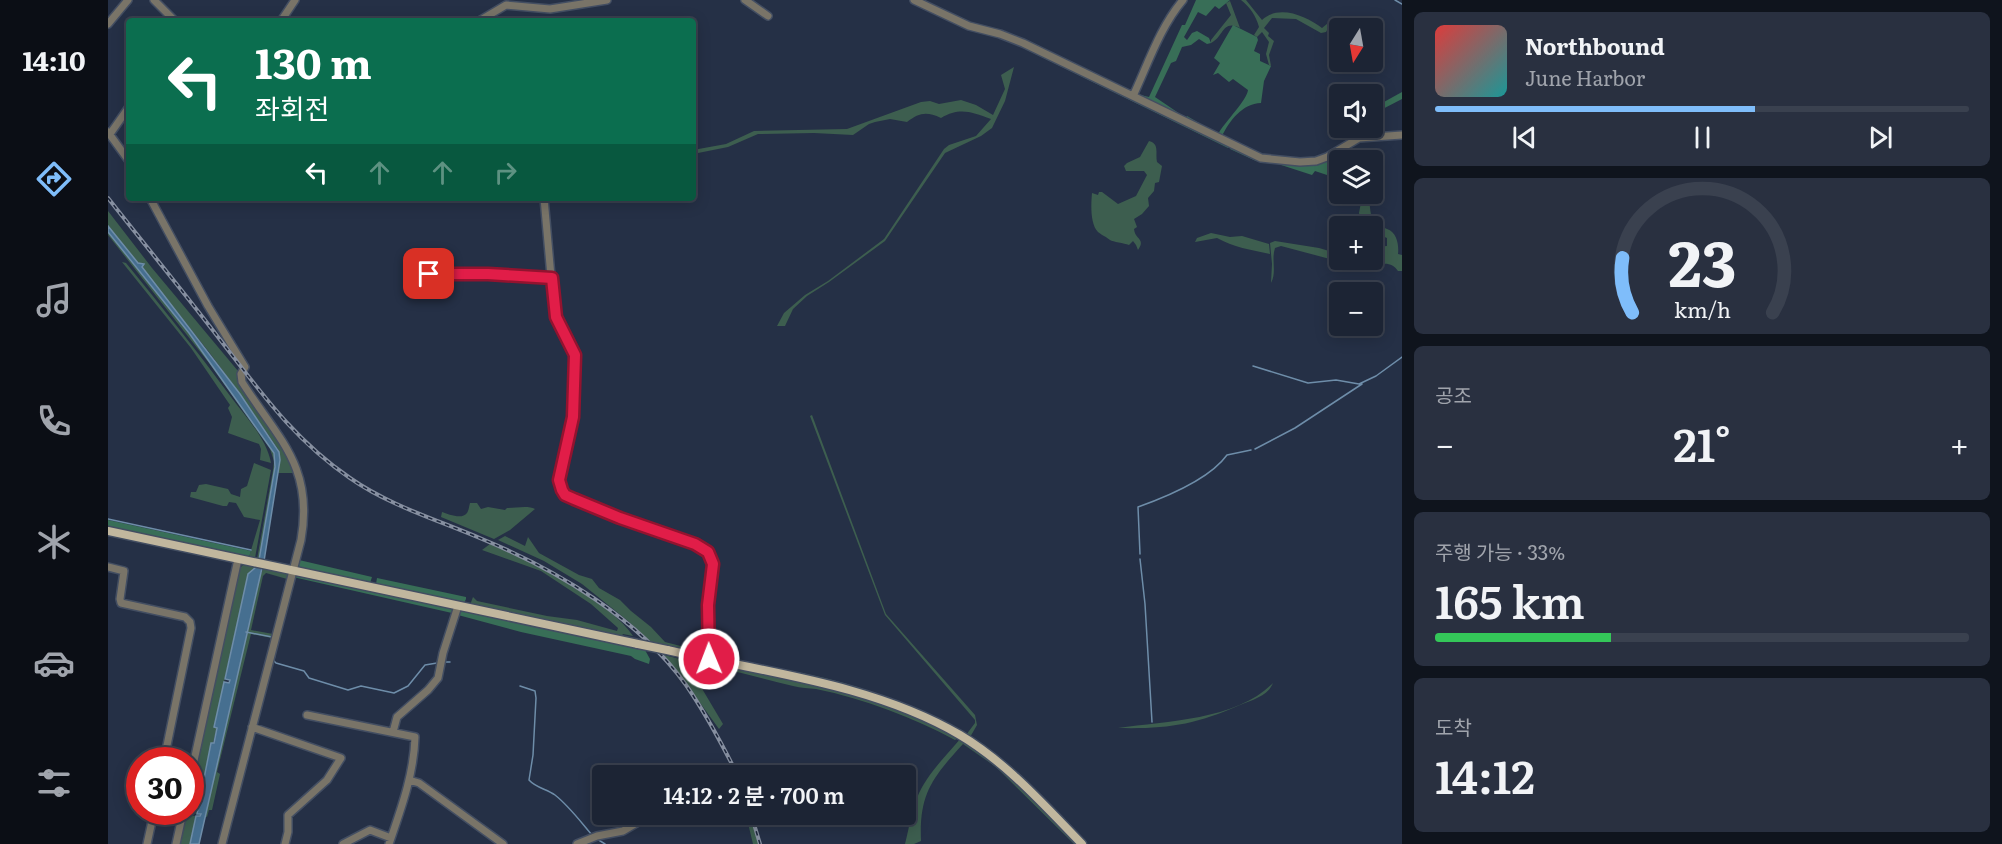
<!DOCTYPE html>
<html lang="ko">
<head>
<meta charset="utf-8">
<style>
	body { margin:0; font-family:Literata,"Noto Sans KR",serif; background:#293040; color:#f1f3f6; height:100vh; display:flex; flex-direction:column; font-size:22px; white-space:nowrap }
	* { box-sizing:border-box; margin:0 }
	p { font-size:20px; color:#a0a4ac }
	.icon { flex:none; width:33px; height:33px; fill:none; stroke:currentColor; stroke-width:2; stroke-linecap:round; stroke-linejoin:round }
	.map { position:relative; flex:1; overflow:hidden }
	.details { display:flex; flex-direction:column; gap:12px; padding:12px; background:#0f141d; width:600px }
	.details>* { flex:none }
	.top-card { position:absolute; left:18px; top:18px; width:570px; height:183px; border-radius:6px; box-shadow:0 3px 15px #0003,0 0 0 2px #3a414f; background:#0b6e4f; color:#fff; overflow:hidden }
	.needle { width:39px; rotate:191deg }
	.controls { position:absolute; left:1221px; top:18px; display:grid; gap:12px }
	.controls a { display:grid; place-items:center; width:54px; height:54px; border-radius:6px; background:#1c2434; box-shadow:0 3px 15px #0003,0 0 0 2px #3a414f; font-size:30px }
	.speed { position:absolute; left:18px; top:747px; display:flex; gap:12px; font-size:30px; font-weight:700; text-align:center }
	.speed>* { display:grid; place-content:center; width:78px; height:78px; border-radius:50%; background:#1c2434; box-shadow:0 3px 15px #0003,0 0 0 2px #3a414f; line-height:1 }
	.speed .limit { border:9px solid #d22; background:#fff; color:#111 }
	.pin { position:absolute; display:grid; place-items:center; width:51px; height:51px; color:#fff; margin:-26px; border-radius:12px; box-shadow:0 3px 9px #0006 }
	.me { position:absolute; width:66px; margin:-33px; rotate:359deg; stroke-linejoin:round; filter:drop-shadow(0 0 4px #0008) }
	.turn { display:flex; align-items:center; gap:21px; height:126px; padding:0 30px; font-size:27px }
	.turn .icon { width:78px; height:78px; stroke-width:2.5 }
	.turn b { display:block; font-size:42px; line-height:51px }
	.lanes { display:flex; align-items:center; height:57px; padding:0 30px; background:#0003; justify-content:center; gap:30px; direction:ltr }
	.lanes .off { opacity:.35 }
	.big { font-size:45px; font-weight:600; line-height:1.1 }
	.details .card { flex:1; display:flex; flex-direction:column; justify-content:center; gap:9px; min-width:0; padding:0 21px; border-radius:9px; background:#293040 }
	.details .dial { align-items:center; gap:0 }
	.dial svg { height:156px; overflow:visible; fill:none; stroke:#3a414f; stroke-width:7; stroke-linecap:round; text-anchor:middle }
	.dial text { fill:#f1f3f6; stroke:none }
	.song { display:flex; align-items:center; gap:18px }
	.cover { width:72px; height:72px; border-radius:9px; background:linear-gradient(135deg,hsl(0 70% 55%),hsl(180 70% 35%)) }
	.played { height:6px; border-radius:3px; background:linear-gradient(90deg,#7fbdfa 60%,#3a414f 60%) }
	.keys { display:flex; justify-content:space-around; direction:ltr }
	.heat { display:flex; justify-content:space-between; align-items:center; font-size:33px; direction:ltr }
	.charge { height:9px; border-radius:4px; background:linear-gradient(90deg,#34c759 33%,#3a414f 0) }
	.trip { position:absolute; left:484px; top:765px; width:324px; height:60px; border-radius:6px; background:#1c2434; box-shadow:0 3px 15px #0003,0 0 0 2px #3a414f; font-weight:600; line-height:60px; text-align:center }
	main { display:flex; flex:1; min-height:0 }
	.tab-bar { display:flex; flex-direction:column; width:108px; justify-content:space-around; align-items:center; background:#0b0e15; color:#a0a4ac }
	.tab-bar .icon { width:42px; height:42px }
	.tab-bar .on { color:#7fbdfa }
	.tab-bar b { font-size:27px; color:#f1f3f6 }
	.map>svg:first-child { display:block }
	.green { fill:#3d5e4f }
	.forest { fill:#386e57 }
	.water { fill:#466f90; stroke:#6e8da9; stroke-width:1.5 }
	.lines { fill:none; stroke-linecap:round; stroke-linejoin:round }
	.stream { stroke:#6e8da9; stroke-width:1.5 }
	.minor-casing { stroke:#434e62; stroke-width:10 }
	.major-casing { stroke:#434e62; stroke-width:11 }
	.minor { stroke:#797468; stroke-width:7 }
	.major { stroke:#c1b79e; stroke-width:8 }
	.rail-casing { stroke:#868fa0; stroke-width:4 }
	.rail { stroke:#1c263b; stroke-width:1.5; stroke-dasharray:4.5; stroke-linecap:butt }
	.major-bridge-casing { stroke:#434e62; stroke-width:11; stroke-linecap:butt }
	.major-bridge { stroke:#c1b79e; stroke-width:8 }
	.route-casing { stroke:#92132f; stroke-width:15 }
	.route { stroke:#e11d48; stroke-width:10 }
</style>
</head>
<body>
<main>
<nav class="tab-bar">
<b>14:10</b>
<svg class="icon on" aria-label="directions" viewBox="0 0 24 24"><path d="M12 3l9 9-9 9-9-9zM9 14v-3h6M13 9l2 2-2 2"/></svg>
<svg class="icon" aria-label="music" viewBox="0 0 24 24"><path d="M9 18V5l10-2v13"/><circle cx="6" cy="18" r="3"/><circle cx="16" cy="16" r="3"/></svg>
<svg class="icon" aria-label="phone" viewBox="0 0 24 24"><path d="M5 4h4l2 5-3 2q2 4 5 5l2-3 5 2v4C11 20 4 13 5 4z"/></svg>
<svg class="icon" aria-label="climate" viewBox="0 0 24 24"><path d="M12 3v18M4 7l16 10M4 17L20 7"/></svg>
<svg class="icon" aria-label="car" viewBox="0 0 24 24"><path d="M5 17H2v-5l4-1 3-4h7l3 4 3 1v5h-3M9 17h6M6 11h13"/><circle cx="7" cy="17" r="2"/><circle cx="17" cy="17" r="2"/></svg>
<svg class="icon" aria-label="filters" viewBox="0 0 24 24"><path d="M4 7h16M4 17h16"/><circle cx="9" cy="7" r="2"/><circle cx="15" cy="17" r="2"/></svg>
</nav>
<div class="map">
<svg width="1294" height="844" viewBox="0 0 1294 844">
	<rect width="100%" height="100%" fill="#253046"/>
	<path class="green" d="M1133,0H1138L1154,20C1171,4 1198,16 1214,28L1225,19L1218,32L1213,33L1188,19L1164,18L1156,28L1161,33L1160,36L1166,41L1161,55L1163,66L1161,65L1158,54L1161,42L1154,32L1149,37L1146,35L1151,27C1148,16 1142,7 1133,0Z
		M1122,1L1132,28C1114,19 1116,37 1103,43V40L1123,15L1118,3Z
		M906,67L897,101L884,128L873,136L837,153L777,241L721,282L699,296L685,309L677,326H669L676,313L697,295L720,281L776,239L836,149L841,145L868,136L883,119C863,112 852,107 833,118C818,111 811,113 799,122L782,119L767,122L761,124L745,135L706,133L650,134L620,147L585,154V150L618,144L646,131L739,129L813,102L822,101L831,104L853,100L868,105L885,115L897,89L893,75Z
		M1041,141C1052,144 1047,153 1049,162L1054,166L1051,182L1047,183L1046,191L1040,198L1041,206L1034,214L1026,219L1029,227L1026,229C1027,240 1038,238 1030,250L1028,245L1025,241L1021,245C1016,243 1005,242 1002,240C1000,238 992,234 990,232C982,224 983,204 984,193L990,195L991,192H994L1010,204L1028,196L1039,175L1036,171H1018L1016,166L1019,163L1032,157Z
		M1250,194H1261C1262,203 1261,220 1270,226C1273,228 1276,227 1279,229C1289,232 1291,245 1290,254L1294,255V271H1290C1286,265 1281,263 1273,264L1272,268H1267L1261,262H1257L1247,268L1237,263L1173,246L1167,248C1163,260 1169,272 1163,283L1164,264L1162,243L1167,241L1211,248L1228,253L1231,249L1232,260H1264L1265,247L1279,246V238L1265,232L1264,226H1254L1251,213L1254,197Z
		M0,211L44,268L130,371L132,384L177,451L187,473H170L172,458L170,449L132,394L101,352L0,226Z
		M0,232L81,333L166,453L167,467L151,560L149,559L165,470L166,461L162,449L101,363L0,235Z
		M1103,233L1122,237L1134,236L1161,244L1162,254C1143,250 1125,247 1109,238L1087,242L1089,238Z
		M14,262L18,263C54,307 89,351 123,397C137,416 159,439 163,463L152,460L153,449L151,444L120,433L124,417L120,408L122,405L83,348Z
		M704,415L778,614L867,715L869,725L861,739L810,712L609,657C651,665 694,672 736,683C779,695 819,714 858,735L867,723V720L777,615L702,416Z
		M146,463L163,470L147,558L141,557L152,520L136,517L128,503L121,502L119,506H115L82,497L83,492H88L91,485L98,484L120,489L123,494L132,497L133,489L139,486Z
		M362,503H369L373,509L380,507L397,510L399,508C408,508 420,505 427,509L402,530L386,539L333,517L334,512C340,514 354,520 359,513C361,510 361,506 362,503Z
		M397,536L417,546L420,537L431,553L471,575L484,579L491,588L512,600L523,611L543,627L557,642L596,652L592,655L543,642L520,621L474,584L436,561L390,540Z
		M382,544C423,562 500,599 525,636L515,634L513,637L362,605L365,597L369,601L439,616L469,620L509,631L510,628L483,604L433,571L374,550Z
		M135,565L148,567L140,574L106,727L109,728L105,743H103L89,814L80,812H82L83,794L132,568Z
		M156,567L181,572L179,579L158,573L155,576L143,630L165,634L164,638L143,634L109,772L112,774L104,810H101L99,817L96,816L152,576Z
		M552,654L576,660L577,658L670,676L759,698L814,720L850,738L847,740C804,717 757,699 708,689C701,688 693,688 685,686C649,677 614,668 577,660L615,724L611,729L574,678Z
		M1165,683C1160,696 1144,700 1132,705C1086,725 1060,729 1010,728C1059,721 1129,720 1165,683Z
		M853,738L907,780L970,844H966L888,767L855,744C824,778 811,794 813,841L806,844H797C801,829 803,813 809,798C818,775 837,757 853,738Z
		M78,815L88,816L82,844H72Z
		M638,815H643L652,844H645Z"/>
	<path class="forest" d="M1088,0H1122L1111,9L1107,6L1098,16L1090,12L1076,37L1079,40L1084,33L1089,31L1101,38L1103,43L1099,44L1091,39L1083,45L1074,47L1068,61L1063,63L1047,97L1075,116L1074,119L1028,96L1029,94L1041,97L1074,25H1077Z
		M1125,25L1149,37L1150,40L1146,51L1152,54V61L1163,66L1156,81L1153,103C1134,104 1122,120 1114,136L1077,120L1079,116L1110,134C1117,122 1139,100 1140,90L1125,79L1121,82L1110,73L1105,75L1112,63L1106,58Z
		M915,44L1121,146L1120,148L913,47Z
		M1294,92V99L1265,114V108Z
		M1294,137C1288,139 1279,139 1271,139C1240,141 1235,150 1222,176L1207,171L1204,175L1167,163L1148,161L1122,149L1123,147L1153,161L1203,164L1222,158L1248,141Z
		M0,520L143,551L141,557L0,527Z
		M191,560L264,577L262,583L190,567Z
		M186,573L346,608L344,613L185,577Z
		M269,578L358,597V599L356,603L268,584Z
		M352,609L537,650L542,659L541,664L527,659L523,656L413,632L350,615Z"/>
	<path class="water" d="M0,226L30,263L36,264L34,267L132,394L171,452L172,460L156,561L151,560L167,467L166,453L81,333L0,232Z
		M148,567L154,568L91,844H82L88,816H92L93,814H89L103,743H106L109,728L106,727L116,682L121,683L122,680L117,679L140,574Z"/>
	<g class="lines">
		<path class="stream" d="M1287,0L1294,4
			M1145,366L1200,383L1228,380L1251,384L1268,376L1294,357
			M1147,449L1187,428L1254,384
			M0,519L143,550
			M1032,554L1030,507C1058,497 1101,480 1119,455L1143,450
			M1032,559L1037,604L1044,722
			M138,632L164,637
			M167,652L166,661L168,663L196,671L201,678L240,690L253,686L286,693L300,686L317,665L329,663
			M337,662H342
			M412,686L427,691L428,698L425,755L421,780C428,788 439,789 447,795C461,806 472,821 484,835
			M489,839L497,844"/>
		<defs>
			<path id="minor" d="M46,0L67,21
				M637,0L660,16
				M806,0L861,26L892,34L915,43L1153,158L1192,162L1208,161L1219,157L1251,138L1294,135
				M173,21L187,0
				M371,21L398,5L442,9L499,0
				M0,24L20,0
				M1025,96C1040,64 1052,27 1075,0
				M0,132L21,161
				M2,134L21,107
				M42,198L100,306L137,367L133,374L134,382C170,439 206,466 193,540L114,844
				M436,198L446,310L467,355L465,417L451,480L452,485L457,495L512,518L587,544L600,552L605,564L600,605L601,659
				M320,274H380L444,278
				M0,567L16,571L12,599L13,603L77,617L82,622L83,628L56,760
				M199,715L307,737C306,774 293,809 281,844
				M144,727L233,758L219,780L180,815V832L177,844
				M285,732L289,717L320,690L330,678L335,653L350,606
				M82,779L130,559
				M301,780L311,783L395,844
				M39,844L46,812
				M68,844L75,812
				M235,844L262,830L283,838
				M469,844L489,836L515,831L544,814"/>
			<path id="major" d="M0,531L530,644
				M559,650C655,672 765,684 852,735C899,763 936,805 974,844"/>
		</defs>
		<use href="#minor" class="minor-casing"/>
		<use href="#major" class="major-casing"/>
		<use href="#minor" class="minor"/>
		<use href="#major" class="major"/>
		<defs>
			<path id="rail" d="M0,198C37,245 74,290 110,337C152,391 185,439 242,478C282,506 330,520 374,539C449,570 530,618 578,685C598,714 614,744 630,776
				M643,814L652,844"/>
		</defs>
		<use href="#rail" class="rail-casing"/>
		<use href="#rail" class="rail"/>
		<defs>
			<path id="major-bridge" d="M530,644L559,650"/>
		</defs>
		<use href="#major-bridge" class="major-bridge-casing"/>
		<use href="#major-bridge" class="major-bridge"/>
	</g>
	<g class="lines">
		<defs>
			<path id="route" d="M321,274H380L444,278L448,317L467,355L465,417L451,480L454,490L457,495L466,499L512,518L587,544L600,552L605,564L600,605L601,659"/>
		</defs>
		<use href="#route" class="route-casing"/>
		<use href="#route" class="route"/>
	</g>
</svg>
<div class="controls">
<a><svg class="needle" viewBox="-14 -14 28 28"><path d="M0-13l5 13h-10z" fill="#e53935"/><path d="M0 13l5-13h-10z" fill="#a0a4ac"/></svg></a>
<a><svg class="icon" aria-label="sound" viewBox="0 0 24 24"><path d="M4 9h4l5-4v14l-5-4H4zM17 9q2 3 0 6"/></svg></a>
<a><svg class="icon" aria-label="layers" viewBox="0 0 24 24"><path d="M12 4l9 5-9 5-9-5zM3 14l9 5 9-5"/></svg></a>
<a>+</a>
<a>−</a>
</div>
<div class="speed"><div class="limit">30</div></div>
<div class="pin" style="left:321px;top:274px;background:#d93025"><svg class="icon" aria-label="arrive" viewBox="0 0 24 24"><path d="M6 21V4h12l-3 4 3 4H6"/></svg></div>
<svg class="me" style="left:601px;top:659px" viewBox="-20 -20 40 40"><circle r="17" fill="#e11d48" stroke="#fff" stroke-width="3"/><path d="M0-11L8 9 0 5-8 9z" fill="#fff"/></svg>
<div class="trip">14:12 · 2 분 · 700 m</div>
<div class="top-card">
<div class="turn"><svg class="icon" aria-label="left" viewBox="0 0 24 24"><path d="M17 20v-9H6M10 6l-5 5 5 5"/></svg><div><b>130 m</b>좌회전</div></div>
<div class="lanes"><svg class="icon" aria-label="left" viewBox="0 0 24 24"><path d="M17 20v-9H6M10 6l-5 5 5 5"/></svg><svg class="icon off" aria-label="ahead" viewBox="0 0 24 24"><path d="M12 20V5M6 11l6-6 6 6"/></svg><svg class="icon off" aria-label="ahead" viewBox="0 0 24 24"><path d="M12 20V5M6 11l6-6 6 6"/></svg><svg class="icon off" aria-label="right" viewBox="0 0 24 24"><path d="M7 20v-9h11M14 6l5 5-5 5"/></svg></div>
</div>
</div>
<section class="details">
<div class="card">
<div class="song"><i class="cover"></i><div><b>Northbound</b><p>June Harbor</p></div></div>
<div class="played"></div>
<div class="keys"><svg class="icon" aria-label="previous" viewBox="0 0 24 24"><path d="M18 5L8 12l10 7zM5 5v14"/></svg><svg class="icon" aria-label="pause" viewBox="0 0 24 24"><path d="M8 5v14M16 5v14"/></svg><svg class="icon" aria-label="next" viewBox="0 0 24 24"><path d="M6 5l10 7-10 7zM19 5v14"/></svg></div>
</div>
<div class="card dial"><svg viewBox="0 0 100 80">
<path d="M14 69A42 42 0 1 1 86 69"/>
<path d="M14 69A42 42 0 0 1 9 41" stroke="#7fbdfa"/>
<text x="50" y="56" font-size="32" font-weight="700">23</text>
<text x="50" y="72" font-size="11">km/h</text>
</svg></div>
<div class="card"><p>공조</p>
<div class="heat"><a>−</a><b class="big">21°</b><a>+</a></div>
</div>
<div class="card"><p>주행 가능 · 33%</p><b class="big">165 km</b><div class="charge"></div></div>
<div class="card"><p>도착</p><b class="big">14:12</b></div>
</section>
</main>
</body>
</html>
